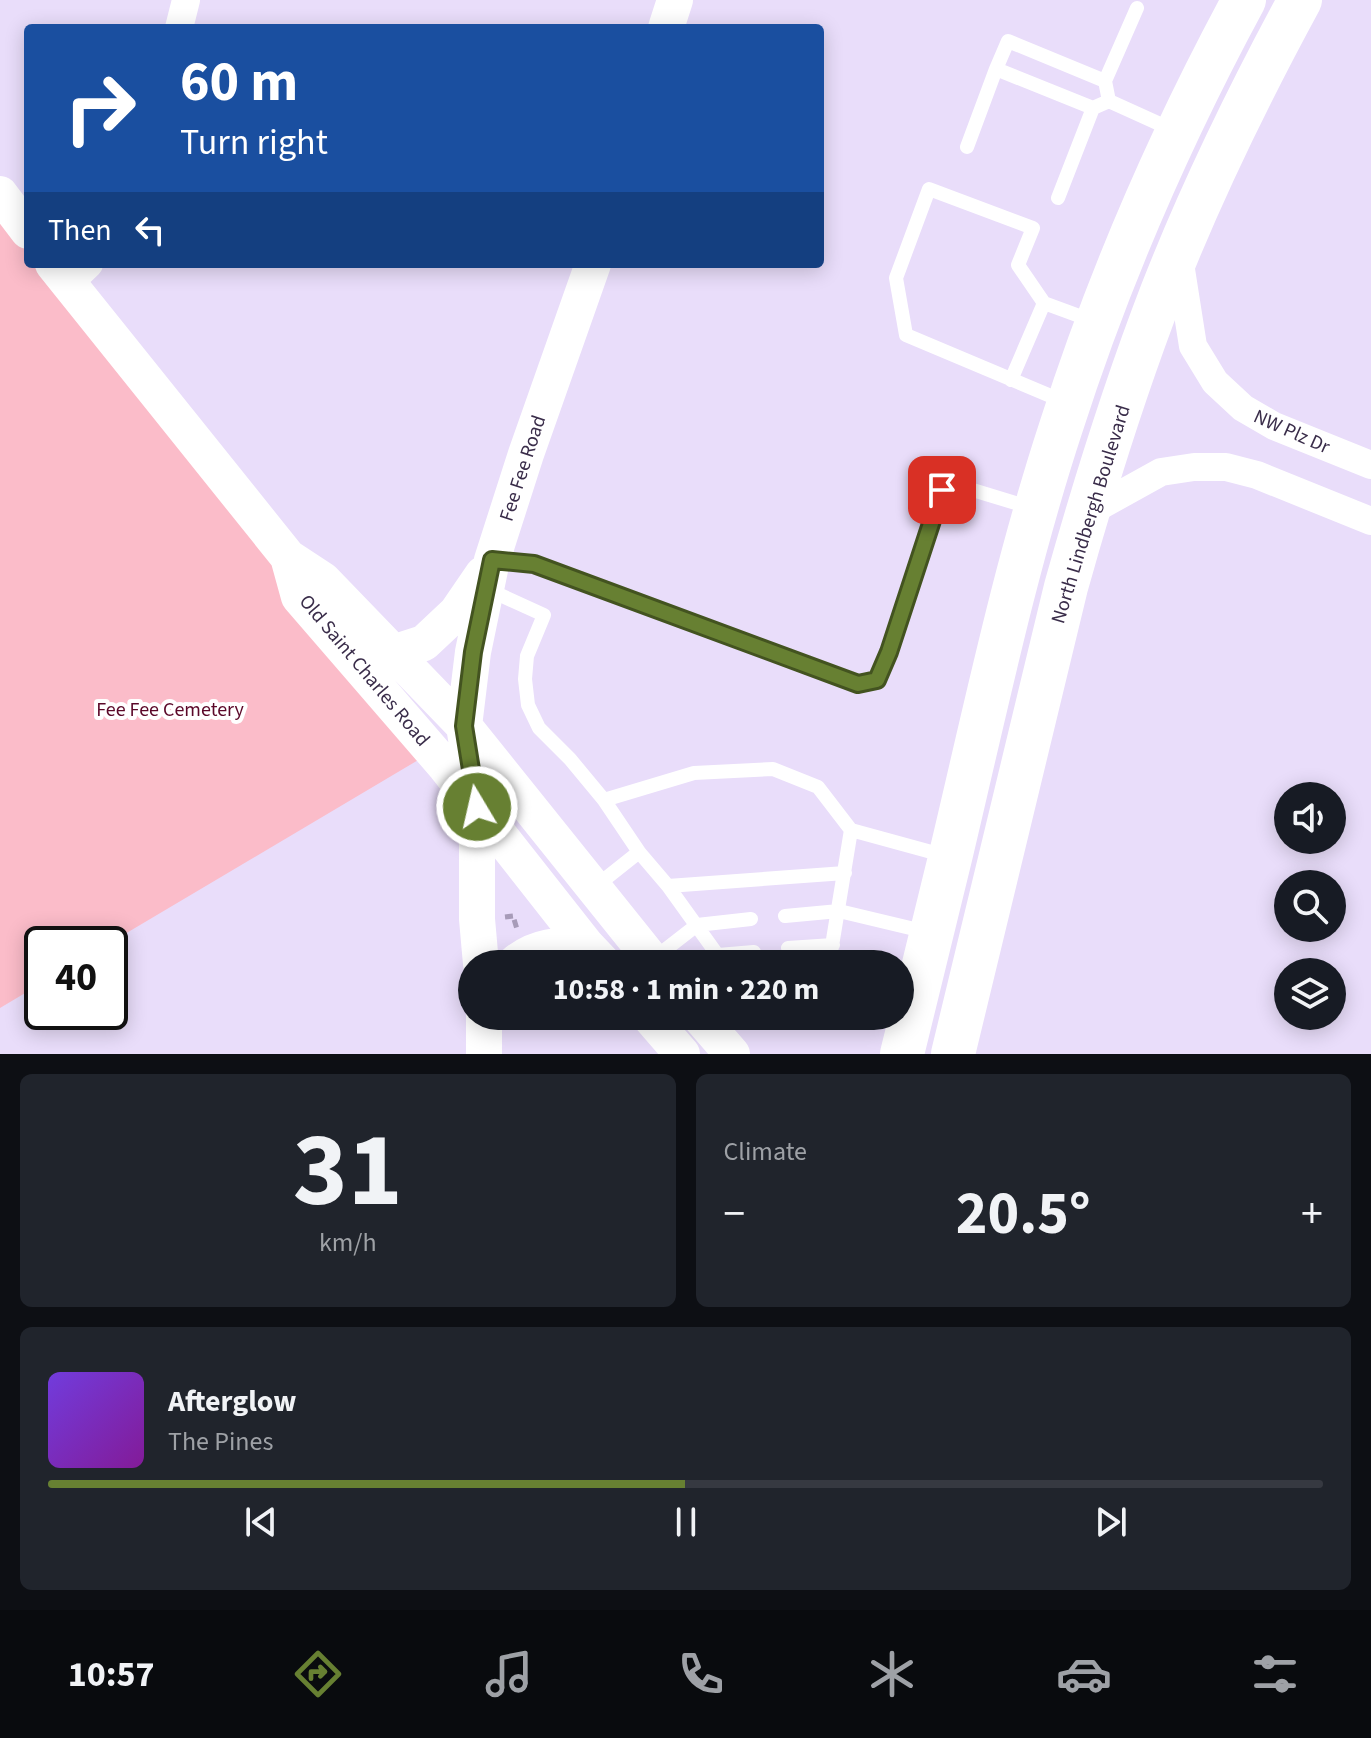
<!DOCTYPE html>
<html lang="en">
<head>
<meta charset="utf-8">
<style>
	body { margin:0; font-family:"Source Sans 3",sans-serif; background:#20242c; color:#f1f3f6; height:100vh; display:flex; flex-direction:column; font-size:30px; white-space:nowrap }
	* { box-sizing:border-box; margin:0 }
	p { font-size:26px; color:#9ea1a6 }
	.icon { flex:none; width:44px; height:44px; fill:none; stroke:currentColor; stroke-width:2; stroke-linecap:round; stroke-linejoin:round }
	.map { position:relative; height:1054px; overflow:hidden }
	.details { display:flex; flex-direction:column; gap:20px; padding:20px; background:#0d0f14; flex:1 }
	.details>* { flex:none }
	.guide { position:absolute; left:24px; top:24px; width:800px; height:244px; border-radius:8px; box-shadow:0 4px 20px #0003; background:#1a4fa0; color:#fff; overflow:hidden }
	.fabs { position:absolute; left:1274px; top:782px; display:grid; gap:16px }
	.fabs a { display:grid; place-items:center; width:72px; height:72px; border-radius:50%; background:#171b24; box-shadow:0 4px 20px #0003; font-size:40px }
	.speed { position:absolute; left:24px; top:926px; display:flex; gap:16px; font-size:40px; font-weight:700; text-align:center }
	.speed>* { display:grid; place-content:center; width:104px; height:104px; border-radius:50%; background:#171b24; box-shadow:0 4px 20px #0003; line-height:1 }
	.speed .limit { border:4px solid #111; border-radius:12px; background:#fff; color:#111 }
	.pin { position:absolute; display:grid; place-items:center; width:68px; height:68px; color:#fff; margin:-34px; border-radius:16px; box-shadow:0 4px 12px #0006 }
	.me { position:absolute; width:88px; margin:-44px; rotate:351deg; stroke-linejoin:round; filter:drop-shadow(0 0 6px #0008) }
	.turn { display:flex; align-items:center; gap:28px; height:168px; padding:0 24px; font-size:36px }
	.turn .icon { width:104px; height:104px; stroke-width:2.5 }
	.turn b { display:block; font-size:56px; line-height:68px }
	.then { display:flex; align-items:center; height:76px; padding:0 24px; background:#0003; gap:16px; font-size:30px }
	.big { font-size:60px; font-weight:700; line-height:1.1 }
	.details .card { flex:1; display:flex; flex-direction:column; justify-content:center; gap:12px; min-width:0; padding:0 28px; border-radius:12px; background:#20242c }
	.details .dial { align-items:center; gap:0 }
	.dial b { font-size:104px; line-height:1 }
	.song { display:flex; align-items:center; gap:24px }
	.cover { width:96px; height:96px; border-radius:12px; background:linear-gradient(135deg,hsl(260 70% 55%),hsl(290 70% 35%)) }
	.played { height:8px; border-radius:4px; background:linear-gradient(90deg,#678032 50%,#363941 50%) }
	.keys { display:flex; justify-content:space-around; direction:ltr }
	.heat { display:flex; justify-content:space-between; align-items:center; font-size:44px; direction:ltr }
	.details .tiles { flex:1; display:grid; gap:20px; grid-template-columns:1fr 1fr }
	.card:last-child { grid-column:span 2 }
	.trip { position:absolute; left:458px; top:950px; width:456px; height:80px; border-radius:40px; background:#171b24; box-shadow:0 4px 20px #0003; font-weight:700; line-height:80px; text-align:center }
	.tabs { display:flex; height:128px; justify-content:space-around; align-items:center; background:#090b0e; color:#9ea1a6 }
	.tabs .icon { width:56px; height:56px }
	.tabs .active { color:#678032 }
	.tabs b { font-size:36px; color:#f1f3f6 }
	.map>svg:first-child { display:block }
	.green { fill:#fbbcc9 }
	.lines { fill:none; stroke-linecap:round; stroke-linejoin:round }
	.path { stroke:#a79bb8; stroke-width:5; stroke-dasharray:8 4; stroke-linecap:butt }
	.service { stroke:#fff; stroke-width:14 }
	.minor { stroke:#fff; stroke-width:28 }
	.tertiary { stroke:#fff; stroke-width:36 }
	.trunk { stroke:#fff; stroke-width:44 }
	.route-casing { stroke:#435320; stroke-width:20 }
	.route { stroke:#678032; stroke-width:14 }
	.labels { text-anchor:middle; stroke-width:8; stroke-linejoin:round; paint-order:stroke }
	.street-label { font-size:20px; fill:#3a2d4a; stroke:#fff }
	.park-label { font-size:20px; fill:#5b0829; stroke:#fff }
</style>
</head>
<body>
<div class="map">
<svg width="1371" height="1054" viewBox="0 0 1371 1054">
	<rect width="100%" height="100%" fill="#e9ddfa"/>
	<path class="green" d="M0,218L28,253V264H36L425,756L108,944H42V983L0,1008Z"/>
	<g class="lines">
		<path class="path" d="M505,917L513,916L517,929"/>
		<path class="service" d="M1105,81L1137,8
			M1109,101L1105,81L1008,41L996,69L1093,108L1109,101L1173,130
			M967,147L996,69
			M1058,198L1093,108
			M1011,380L1044,303
			M1065,402L906,335L896,278L929,189L1033,228L1018,265L1044,303L1093,321
			M493,560L534,564L858,684L877,680L889,652L942,490L953,484L1032,508
			M487,589L544,615L527,656L525,679L528,705L539,728L570,759L604,800
			M639,852L668,886
			M595,887L639,852L604,800L694,773L773,769L818,787L851,830L946,856
			M785,916L839,911L927,932
			M788,948L833,945
			M718,955L754,952
			M652,960L697,925L751,919
			M724,964L668,886L845,873
			M829,964L851,830"/>
		<path class="minor" d="M179,28L186,0
			M1179,257L1193,346L1215,382L1243,408L1274,426L1371,465
			M68,284L89,264
			M1087,513L1161,472L1194,467H1226L1257,475L1371,521"/>
		<path class="tertiary" d="M666,28L675,0
			M0,194L28,231
			M53,264L288,557L323,580L464,726L655,964
			M288,557L299,597L446,767L586,945L604,964
			M393,653L424,643L457,612L483,574
			M481,964L477,919V807L464,726L473,652L492,560L526,454L593,264
			M514,964C536,945 559,945 586,945
			M484,1016V1054
			M649,1016L682,1054
			M699,1016L732,1054"/>
		<path class="trunk" d="M902,1054C918,987 935,921 951,854C985,711 1015,567 1061,427C1108,280 1170,137 1244,0
			M953,1054L1066,587C1094,487 1125,388 1162,292C1201,192 1249,94 1300,0"/>
	</g>
	<g class="lines">
		<defs>
			<path id="route" d="M477,807L464,726L473,652L492,560L534,564L858,684L877,680L889,652L942,490"/>
		</defs>
		<use href="#route" class="route-casing"/>
		<use href="#route" class="route"/>
	</g>
	<g class="labels">
		<g class="street-label">
			<text transform="translate(1292 431) rotate(24)" y="7">NW Plz Dr</text>
			<text transform="translate(522 468) rotate(-72)" y="7">Fee Fee Road</text>
			<text transform="translate(1090 514) rotate(-73)" y="7">North Lindbergh Boulevard</text>
			<text transform="translate(365 670) rotate(50)" y="7">Old Saint Charles Road</text>
		</g>
		<g class="park-label">
			<text x="170" y="716">Fee Fee Cemetery</text>
		</g>
	</g>
</svg>
<div class="fabs">
<a><svg class="icon" aria-label="sound" viewBox="0 0 24 24"><path d="M4 9h4l5-4v14l-5-4H4zM17 9q2 3 0 6"/></svg></a>
<a><svg class="icon" aria-label="search" viewBox="0 0 24 24"><circle cx="10" cy="10" r="6"/><path d="M15 15l6 6"/></svg></a>
<a><svg class="icon" aria-label="layers" viewBox="0 0 24 24"><path d="M12 4l9 5-9 5-9-5zM3 14l9 5 9-5"/></svg></a>
</div>
<div class="speed"><div class="limit">40</div></div>
<div class="pin" style="left:942px;top:490px;background:#d93025"><svg class="icon" aria-label="arrive" viewBox="0 0 24 24"><path d="M6 21V4h12l-3 4 3 4H6"/></svg></div>
<svg class="me" style="left:477px;top:807px" viewBox="-20 -20 40 40"><circle r="17" fill="#678032" stroke="#fff" stroke-width="3"/><path d="M0-11L8 9 0 5-8 9z" fill="#fff"/></svg>
<div class="trip">10:58 · 1 min · 220 m</div>
<div class="guide">
<div class="turn"><svg class="icon" aria-label="right" viewBox="0 0 24 24"><path d="M7 20v-9h11M14 6l5 5-5 5"/></svg><div><b>60 m</b>Turn right</div></div>
<div class="then">Then<svg class="icon" aria-label="left" viewBox="0 0 24 24"><path d="M17 20v-9H6M10 6l-5 5 5 5"/></svg></div>
</div>
</div>
<section class="details">
<div class="tiles">
<div class="card dial"><b>31</b><p>km/h</p></div>
<div class="card"><p>Climate</p>
<div class="heat"><a>−</a><b class="big">20.5°</b><a>+</a></div>
</div>
<div class="card">
<div class="song"><i class="cover"></i><div><b>Afterglow</b><p>The Pines</p></div></div>
<div class="played"></div>
<div class="keys"><svg class="icon" aria-label="previous" viewBox="0 0 24 24"><path d="M18 5L8 12l10 7zM5 5v14"/></svg><svg class="icon" aria-label="pause" viewBox="0 0 24 24"><path d="M8 5v14M16 5v14"/></svg><svg class="icon" aria-label="next" viewBox="0 0 24 24"><path d="M6 5l10 7-10 7zM19 5v14"/></svg></div>
</div>
</div>
</section>
<nav class="tabs">
<b>10:57</b>
<svg class="icon active" aria-label="directions" viewBox="0 0 24 24"><path d="M12 3l9 9-9 9-9-9zM9 14v-3h6M13 9l2 2-2 2"/></svg>
<svg class="icon" aria-label="music" viewBox="0 0 24 24"><path d="M9 18V5l10-2v13"/><circle cx="6" cy="18" r="3"/><circle cx="16" cy="16" r="3"/></svg>
<svg class="icon" aria-label="phone" viewBox="0 0 24 24"><path d="M5 4h4l2 5-3 2q2 4 5 5l2-3 5 2v4C11 20 4 13 5 4z"/></svg>
<svg class="icon" aria-label="climate" viewBox="0 0 24 24"><path d="M12 3v18M4 7l16 10M4 17L20 7"/></svg>
<svg class="icon" aria-label="car" viewBox="0 0 24 24"><path d="M5 17H2v-5l4-1 3-4h7l3 4 3 1v5h-3M9 17h6M6 11h13"/><circle cx="7" cy="17" r="2"/><circle cx="17" cy="17" r="2"/></svg>
<svg class="icon" aria-label="filters" viewBox="0 0 24 24"><path d="M4 7h16M4 17h16"/><circle cx="9" cy="7" r="2"/><circle cx="15" cy="17" r="2"/></svg>
</nav>
</body>
</html>
